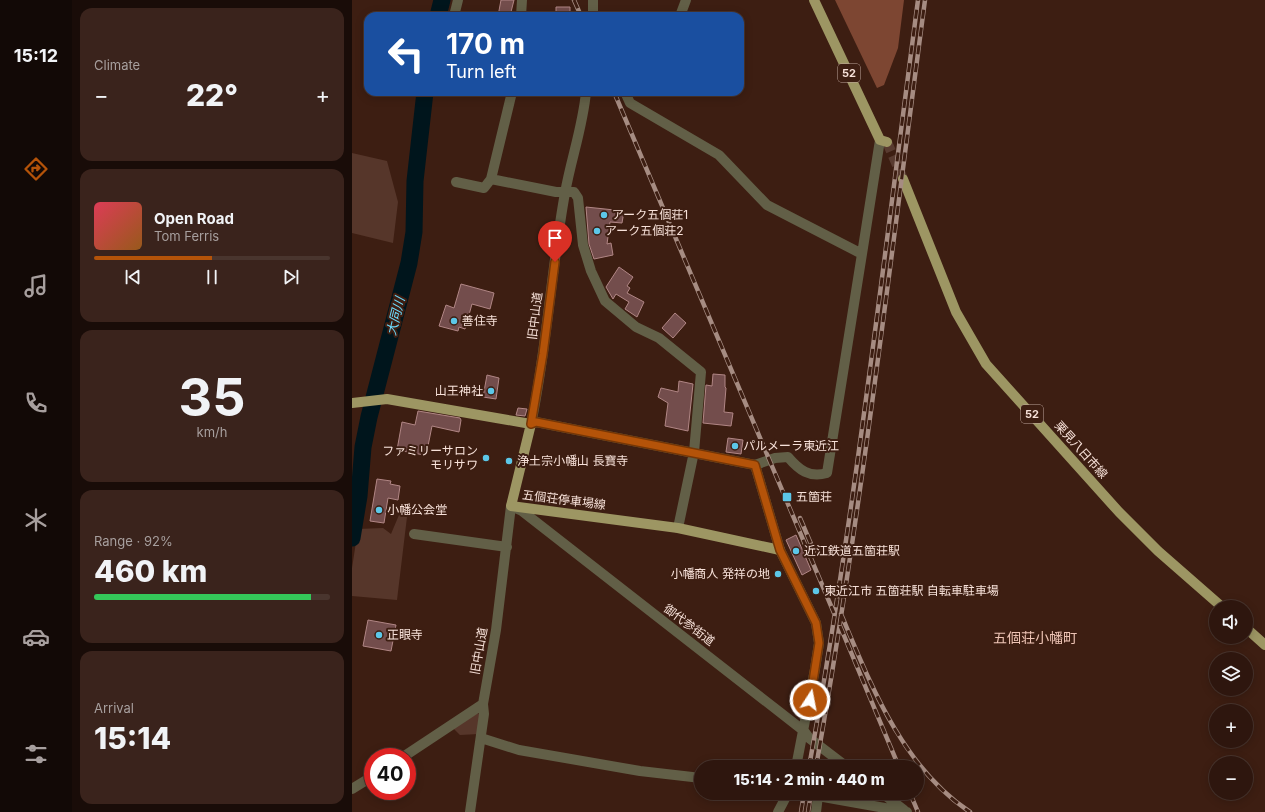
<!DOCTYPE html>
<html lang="en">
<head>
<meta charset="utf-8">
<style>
	body { margin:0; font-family:Inter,"Noto Sans JP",sans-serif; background:#3a231c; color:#f1f3f6; height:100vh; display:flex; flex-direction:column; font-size:15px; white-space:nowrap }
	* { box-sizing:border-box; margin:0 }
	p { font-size:13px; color:#a79f9e }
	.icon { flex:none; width:22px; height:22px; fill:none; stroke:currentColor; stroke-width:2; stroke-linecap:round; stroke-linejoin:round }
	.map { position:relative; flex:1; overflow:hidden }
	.panel { display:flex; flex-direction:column; gap:8px; padding:8px; background:#190c08; width:280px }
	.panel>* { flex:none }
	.hud { position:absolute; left:12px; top:12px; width:380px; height:84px; border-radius:12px; box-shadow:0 2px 10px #0003,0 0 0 1px #49352e; background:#1a4fa0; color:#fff; overflow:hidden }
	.buttons { position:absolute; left:857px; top:600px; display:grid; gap:8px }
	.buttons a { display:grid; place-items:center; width:44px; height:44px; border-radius:50%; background:#2e160e; box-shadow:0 2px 10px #0003,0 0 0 1px #49352e; font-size:20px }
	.speed { position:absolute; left:12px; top:748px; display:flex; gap:8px; font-size:20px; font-weight:700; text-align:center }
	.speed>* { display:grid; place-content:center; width:52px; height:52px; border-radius:50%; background:#2e160e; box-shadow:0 2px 10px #0003,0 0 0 1px #49352e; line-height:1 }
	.speed .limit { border:6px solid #d22; background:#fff; color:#111 }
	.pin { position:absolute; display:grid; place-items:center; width:34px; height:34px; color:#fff; margin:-41px -17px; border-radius:50% 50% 50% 0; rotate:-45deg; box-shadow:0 0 4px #0007 }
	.pin .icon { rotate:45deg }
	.me { position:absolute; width:44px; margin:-22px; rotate:11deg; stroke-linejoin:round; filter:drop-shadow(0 0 3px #0008) }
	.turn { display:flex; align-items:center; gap:14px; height:84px; padding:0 16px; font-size:18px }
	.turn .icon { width:52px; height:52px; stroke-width:2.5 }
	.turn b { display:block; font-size:28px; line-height:34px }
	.big { font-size:30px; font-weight:800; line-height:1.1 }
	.panel .card { flex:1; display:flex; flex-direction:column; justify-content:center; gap:6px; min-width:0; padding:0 14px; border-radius:12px; background:#3a231c }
	.panel .dial { align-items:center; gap:0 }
	.dial b { font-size:52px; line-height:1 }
	.song { display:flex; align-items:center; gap:12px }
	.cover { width:48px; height:48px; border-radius:6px; background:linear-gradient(135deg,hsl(350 70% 55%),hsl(30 70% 35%)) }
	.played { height:4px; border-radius:2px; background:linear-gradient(90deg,#b45309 50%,#49352e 50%) }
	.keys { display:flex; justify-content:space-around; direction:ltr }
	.heat { display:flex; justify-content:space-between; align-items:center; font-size:22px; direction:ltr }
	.charge { height:6px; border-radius:3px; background:linear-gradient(90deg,#34c759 92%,#49352e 0) }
	.trip { position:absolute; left:342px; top:760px; width:230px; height:40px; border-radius:20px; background:#2e160e; box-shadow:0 2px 10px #0003,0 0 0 1px #49352e; font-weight:800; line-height:40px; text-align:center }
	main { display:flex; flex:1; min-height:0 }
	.tab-bar { display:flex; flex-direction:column; width:72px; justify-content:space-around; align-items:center; background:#120906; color:#a79f9e }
	.tab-bar .icon { width:28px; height:28px }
	.tab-bar .on { color:#b45309 }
	.tab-bar b { font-size:18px; color:#f1f3f6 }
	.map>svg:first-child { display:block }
	.green { fill:#56362a }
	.forest { fill:#7d4632 }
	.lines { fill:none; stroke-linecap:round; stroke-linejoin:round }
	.river { stroke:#00151c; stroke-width:17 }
	.building { fill:#734d4c; stroke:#b18685 }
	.major-tunnel { stroke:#593b30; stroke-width:10; stroke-dasharray:10 5; stroke-linecap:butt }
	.minor { stroke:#625f47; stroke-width:10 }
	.major { stroke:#9d9663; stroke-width:10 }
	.rail-casing { stroke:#a68c82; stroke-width:4.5 }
	.rail { stroke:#3d1e12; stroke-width:3; stroke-dasharray:9; stroke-linecap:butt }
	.route-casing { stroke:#753606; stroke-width:10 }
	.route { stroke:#b45309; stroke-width:7 }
	.poi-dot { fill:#5cc7e8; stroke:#3d1e12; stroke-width:1.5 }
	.labels { text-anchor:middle; stroke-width:4; stroke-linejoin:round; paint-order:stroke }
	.shield { fill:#3d1e12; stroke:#bfa69d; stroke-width:1 }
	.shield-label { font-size:11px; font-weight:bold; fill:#f7e1d9 }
	.poi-label { font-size:12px; fill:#f7e1d9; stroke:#3d1e12; text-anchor:start }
	.street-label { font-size:12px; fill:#f7e1d9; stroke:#3d1e12 }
	.water-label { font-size:13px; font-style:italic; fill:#6cdbfd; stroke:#3d1e12 }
	.quarter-label { font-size:14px; fill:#eec4b5; stroke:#3d1e12 }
</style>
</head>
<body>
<main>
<nav class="tab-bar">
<b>15:12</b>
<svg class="icon on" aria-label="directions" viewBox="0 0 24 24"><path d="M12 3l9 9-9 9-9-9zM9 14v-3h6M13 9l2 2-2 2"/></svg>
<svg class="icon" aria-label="music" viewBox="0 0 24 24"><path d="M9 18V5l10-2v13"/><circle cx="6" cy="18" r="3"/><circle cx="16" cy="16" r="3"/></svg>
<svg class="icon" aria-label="phone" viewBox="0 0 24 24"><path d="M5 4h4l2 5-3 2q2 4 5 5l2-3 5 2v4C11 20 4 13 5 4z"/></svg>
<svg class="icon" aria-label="climate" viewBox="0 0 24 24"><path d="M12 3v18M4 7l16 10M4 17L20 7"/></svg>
<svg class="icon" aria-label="car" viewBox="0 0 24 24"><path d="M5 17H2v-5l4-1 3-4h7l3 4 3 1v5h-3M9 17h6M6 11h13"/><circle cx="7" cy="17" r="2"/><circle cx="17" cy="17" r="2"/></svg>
<svg class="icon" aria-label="filters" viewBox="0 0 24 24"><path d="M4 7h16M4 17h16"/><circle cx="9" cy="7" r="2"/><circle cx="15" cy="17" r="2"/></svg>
</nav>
<section class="panel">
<div class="card"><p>Climate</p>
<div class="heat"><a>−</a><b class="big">22°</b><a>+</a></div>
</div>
<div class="card">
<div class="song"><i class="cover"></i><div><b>Open Road</b><p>Tom Ferris</p></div></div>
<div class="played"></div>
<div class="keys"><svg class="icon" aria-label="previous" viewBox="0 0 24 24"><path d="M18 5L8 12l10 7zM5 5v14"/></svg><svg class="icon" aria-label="pause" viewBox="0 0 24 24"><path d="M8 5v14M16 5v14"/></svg><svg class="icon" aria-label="next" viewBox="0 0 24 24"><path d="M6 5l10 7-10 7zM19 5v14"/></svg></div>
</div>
<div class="card dial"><b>35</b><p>km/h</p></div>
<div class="card"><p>Range · 92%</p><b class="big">460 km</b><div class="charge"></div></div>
<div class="card"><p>Arrival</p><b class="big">15:14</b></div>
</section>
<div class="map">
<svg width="913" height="812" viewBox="0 0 913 812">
	<rect width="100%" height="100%" fill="#3d1e12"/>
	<path class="green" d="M0,153L35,161L46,202L41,243L0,233Z
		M47,515L55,517L45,600L0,596V568L6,529L31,528L39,534Z
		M126,713L129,716L127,734L108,735L101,728Z"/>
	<path class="forest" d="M483,0H552L546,48L532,85L525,88Z"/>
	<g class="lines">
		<path class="river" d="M86,16L90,0
			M0,538L7,496L11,447L17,417L57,263L62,232L63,181L73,92"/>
	</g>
	<path class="building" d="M149,0H162L158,16H146Z
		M204,7H218V16H204Z
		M234,207L272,211L270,223L258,222L255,244L259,243L261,255L242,259L237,244Z
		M267,267L281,277L275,286L278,288L275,293L292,302L285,317L273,309L277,302L264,294L261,299L254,287Z
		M109,284L142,293L138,309L120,304L113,329L107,327L106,331L87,326L94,305L102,308Z
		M323,313L334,323L321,338L310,328Z
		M361,374L373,375V387L374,388L372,412L381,413L379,426L351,423L354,385L360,386Z
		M135,375L147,378L144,399L131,397Z
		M327,381L341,384L336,431L313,426L316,403L306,397L309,388L326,392Z
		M166,408L175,409L173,416L164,415Z
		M66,411L108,418L109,420L107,432L80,426L76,446L74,445L72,455L45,450L50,422L63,425Z
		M376,438L391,440L389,454L374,452Z
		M25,479L39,481L38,484L48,486L46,500L36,498L32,523L18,521Z
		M444,535L459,570L450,575L434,540Z
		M16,620L44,625L39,651L11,646Z"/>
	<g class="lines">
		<path class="major-tunnel" d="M535,142L551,179"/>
		<path class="minor" d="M102,16L106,0
			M169,16L170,0
			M241,16V0
			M328,16L334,0
			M160,92L139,179L204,192H222L226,198L231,245L239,271L253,301L284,327L307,338L349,372L342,452L326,528
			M273,92L278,103L367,155L415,205L510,254L528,140
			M104,182L132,188L139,179
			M179,424L184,422L403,465L423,458L436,457C447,470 457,478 475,473L510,254
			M179,424C195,348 199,270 213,193C219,159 231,126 234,92
			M403,465L428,550L464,623L467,643L463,669L444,767
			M62,534L155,547
			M129,738L167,750L288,771L349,778
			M51,757L131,704L144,630L159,506L170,511L452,731L457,738L495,767
			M0,789L21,776
			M449,793L555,812
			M530,793L552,810
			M118,812L132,714L131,704
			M426,812L436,793
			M464,812L466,796"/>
		<path class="major" d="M462,0L528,140L535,142
			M551,179L604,312L634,364L767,512L806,551L870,607
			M0,403L35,399L179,424L159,506L326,528L428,550
			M894,628L913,645"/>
		<defs>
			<path id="rail" d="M222,0L229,16
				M262,92L482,613
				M448,518L462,551
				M489,614C519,685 550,767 618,812
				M488,626L547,767
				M457,767C503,513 532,256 566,0
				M464,767C509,513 539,256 573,0
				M558,793L566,812
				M449,812L452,793
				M456,812L459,793"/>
		</defs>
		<use href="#rail" class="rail-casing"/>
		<use href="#rail" class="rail"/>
	</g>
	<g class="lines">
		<defs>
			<path id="route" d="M203,262L191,354L179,424L184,422L403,465L428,550L464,623L467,643L458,700"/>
		</defs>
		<use href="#route" class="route-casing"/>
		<use href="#route" class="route"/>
	</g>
	<g class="poi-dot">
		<circle cx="252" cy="215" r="4"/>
		<circle cx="245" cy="231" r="4"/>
		<circle cx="102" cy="321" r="4"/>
		<circle cx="139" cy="391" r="4"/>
		<circle cx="383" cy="446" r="4"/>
		<circle cx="134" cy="458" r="4"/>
		<circle cx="157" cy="461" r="4"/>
		<rect x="430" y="492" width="10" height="10" rx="2"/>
		<circle cx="27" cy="510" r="4"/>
		<circle cx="444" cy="551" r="4"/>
		<circle cx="426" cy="574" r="4"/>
		<circle cx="464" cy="591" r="4"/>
		<circle cx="27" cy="635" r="4"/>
	</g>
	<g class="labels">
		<g class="shield">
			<rect x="486" y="64" width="22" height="18" rx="3"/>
			<rect x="669" y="405" width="22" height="18" rx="3"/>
		</g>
		<g class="shield-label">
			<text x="497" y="77">52</text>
			<text x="680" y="418">52</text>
		</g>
		<g class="poi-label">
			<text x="260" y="219">アーク五個荘1</text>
			<text x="253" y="235">アーク五個荘2</text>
			<text x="110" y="325">善住寺</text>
			<text x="131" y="395" text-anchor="end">山王神社</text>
			<text x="391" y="450">パルメーラ東近江</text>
			<text x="126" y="455" text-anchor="end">ファミリーサロン<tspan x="126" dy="14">モリサワ</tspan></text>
			<text x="165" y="465">浄土宗小幡山 長寶寺</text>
			<text x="444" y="501">五箇荘</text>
			<text x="35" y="514">小幡公会堂</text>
			<text x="452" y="555">近江鉄道五箇荘駅</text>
			<text x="418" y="578" text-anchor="end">小幡商人 発祥の地</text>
			<text x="472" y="595">東近江市 五箇荘駅 自転車駐車場</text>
			<text x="35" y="639">正眼寺</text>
		</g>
		<g class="street-label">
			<text transform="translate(183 316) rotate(-83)" y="4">旧中山道</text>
			<text transform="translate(729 450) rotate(48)" y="4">栗見八日市線</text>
			<text transform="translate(212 500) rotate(7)" y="4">五個荘停車場線</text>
			<text transform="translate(337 625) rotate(37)" y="4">御代参街道</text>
			<text transform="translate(127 651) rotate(-80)" y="4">旧中山道</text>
		</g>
		<g class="water-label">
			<text transform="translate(43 316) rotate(-76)" y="5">大同川</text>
		</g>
		<g class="quarter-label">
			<text x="683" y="643">五個荘小幡町</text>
		</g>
	</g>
</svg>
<div class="buttons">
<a><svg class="icon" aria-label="sound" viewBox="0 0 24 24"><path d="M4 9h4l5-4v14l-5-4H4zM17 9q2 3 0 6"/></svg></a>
<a><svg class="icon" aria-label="layers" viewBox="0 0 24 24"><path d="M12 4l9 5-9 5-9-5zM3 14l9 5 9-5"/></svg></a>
<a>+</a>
<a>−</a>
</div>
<div class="speed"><div class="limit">40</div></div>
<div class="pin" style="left:203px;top:262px;background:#d93025"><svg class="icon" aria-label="arrive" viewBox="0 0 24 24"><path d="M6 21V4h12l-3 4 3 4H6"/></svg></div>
<svg class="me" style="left:458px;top:700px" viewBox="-20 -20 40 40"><circle r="17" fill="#b45309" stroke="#fff" stroke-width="3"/><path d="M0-11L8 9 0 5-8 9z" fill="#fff"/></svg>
<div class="trip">15:14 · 2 min · 440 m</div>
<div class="hud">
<div class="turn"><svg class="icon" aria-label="left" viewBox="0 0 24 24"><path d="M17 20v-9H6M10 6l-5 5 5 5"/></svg><div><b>170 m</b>Turn left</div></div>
</div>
</div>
</main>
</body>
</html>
